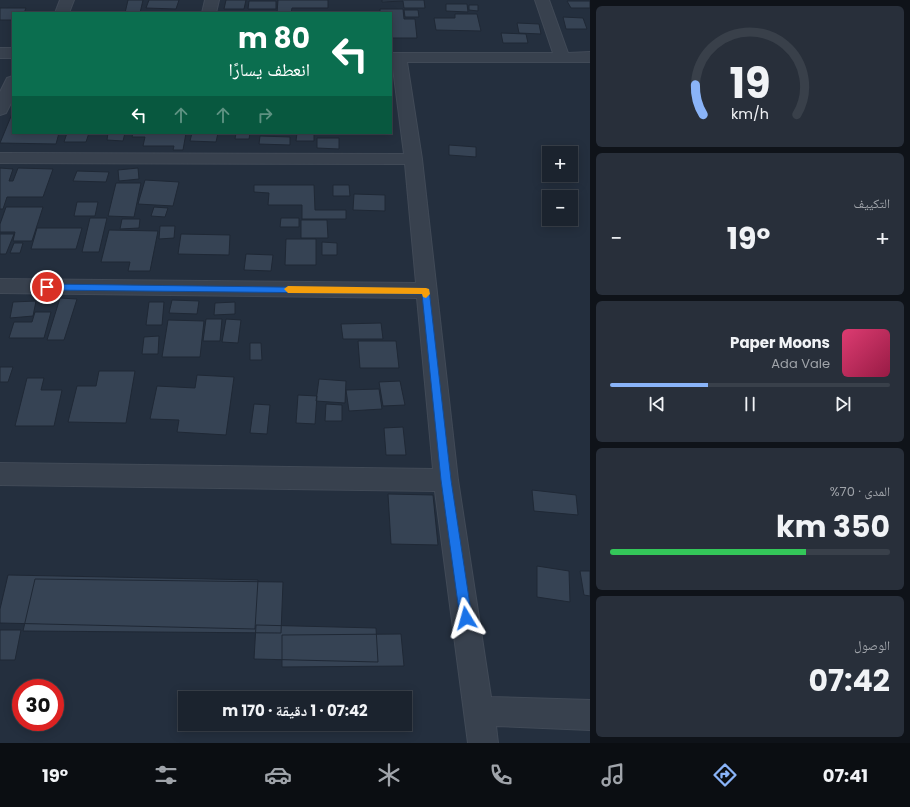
<!DOCTYPE html>
<html lang="ar">
<head>
<meta charset="utf-8">
<style>
	body { margin:0; font-family:Poppins,"Noto Naskh Arabic",sans-serif; background:#282f3a; color:#f1f3f6; direction:rtl; height:100vh; display:flex; flex-direction:column; font-size:15px; white-space:nowrap }
	* { box-sizing:border-box; margin:0 }
	p { font-size:13px; color:#a0a4aa }
	.icon { flex:none; width:22px; height:22px; fill:none; stroke:currentColor; stroke-width:2; stroke-linecap:round; stroke-linejoin:round }
	.map { position:relative; flex:1; overflow:hidden; direction:ltr }
	.drawer { display:flex; flex-direction:column; gap:6px; padding:6px; background:#0f1319; width:320px }
	.drawer>* { flex:none }
	.banner { position:absolute; left:12px; top:12px; width:380px; height:122px; border-radius:0px; box-shadow:0 2px 10px #0003,0 0 0 1px #39404a; direction:rtl; background:#0b6e4f; color:#fff; overflow:hidden }
	.fabs { position:absolute; left:542px; top:146px; display:grid; gap:8px }
	.fabs a { display:grid; place-items:center; width:36px; height:36px; border-radius:0px; background:#1b232e; box-shadow:0 2px 10px #0003,0 0 0 1px #39404a; font-size:20px }
	.speed { position:absolute; left:12px; top:679px; display:flex; gap:8px; font-size:20px; font-weight:700; text-align:center }
	.speed>* { display:grid; place-content:center; width:52px; height:52px; border-radius:50%; background:#1b232e; box-shadow:0 2px 10px #0003,0 0 0 1px #39404a; line-height:1 }
	.speed .limit { border:6px solid #d22; background:#fff; color:#111 }
	.pin { position:absolute; display:grid; place-items:center; width:34px; height:34px; color:#fff; margin:-17px; border:2px solid #fff; border-radius:50%; box-shadow:0 1px 4px #0007 }
	.me { position:absolute; width:44px; margin:-22px; rotate:352deg; stroke-linejoin:round; filter:drop-shadow(0 0 3px #0008) }
	.turn { display:flex; align-items:center; gap:14px; height:84px; padding:0 16px; font-size:18px }
	.turn .icon { width:52px; height:52px; stroke-width:2.5 }
	.turn b { display:block; font-size:28px; line-height:34px }
	.lanes { display:flex; align-items:center; height:38px; padding:0 16px; background:#0003; justify-content:center; gap:20px; direction:ltr }
	.lanes .off { opacity:.35 }
	.big { font-size:30px; font-weight:700; line-height:1.1 }
	.drawer .widget { flex:1; display:flex; flex-direction:column; justify-content:center; gap:6px; min-width:0; padding:0 14px; border-radius:6px; background:#282f3a }
	.drawer .dial { align-items:center; gap:0 }
	.dial svg { height:104px; overflow:visible; fill:none; stroke:#39404a; stroke-width:7; stroke-linecap:round; text-anchor:middle }
	.dial text { fill:#f1f3f6; stroke:none }
	.song { display:flex; align-items:center; gap:12px }
	.cover { width:48px; height:48px; border-radius:6px; background:linear-gradient(135deg,hsl(340 70% 55%),hsl(340 70% 35%)) }
	.played { height:4px; border-radius:2px; background:linear-gradient(90deg,#8ab4f8 35%,#39404a 35%) }
	.keys { display:flex; justify-content:space-around; direction:ltr }
	.heat { display:flex; justify-content:space-between; align-items:center; font-size:22px; direction:ltr }
	.charge { height:6px; border-radius:3px; background:linear-gradient(90deg,#34c759 70%,#39404a 0) }
	.trip { position:absolute; left:178px; top:691px; width:234px; height:40px; border-radius:0px; background:#1b232e; box-shadow:0 2px 10px #0003,0 0 0 1px #39404a; font-weight:700; line-height:40px; text-align:center; direction:rtl }
	.tabs { display:flex; height:64px; justify-content:space-around; align-items:center; background:#0b0e12; color:#a0a4aa }
	.tabs .icon { width:28px; height:28px }
	.tabs .active { color:#8ab4f8 }
	.tabs b { font-size:18px; color:#f1f3f6 }
	main { display:flex; flex:1; min-height:0 }
	.map>svg:first-child { display:block }
	.building { fill:#364354; stroke:#1f2835 }
	.lines { fill:none; stroke-linecap:round; stroke-linejoin:round }
	.street-casing { stroke:#414a57; stroke-width:2 }
	.street { fill:#38414e; fill-rule:evenodd }
	.route { fill:#1a73e8; stroke:#114b97 }
	.slow { fill:#f59e0b }
</style>
</head>
<body>
<main>
<section class="drawer">
<div class="widget dial"><svg viewBox="0 0 100 80">
<path d="M14 69A42 42 0 1 1 86 69"/>
<path d="M14 69A42 42 0 0 1 8 46" stroke="#8ab4f8"/>
<text x="50" y="56" font-size="32" font-weight="700">19</text>
<text x="50" y="72" font-size="11">km/h</text>
</svg></div>
<div class="widget"><p>التكييف</p>
<div class="heat"><a>−</a><b class="big">19°</b><a>+</a></div>
</div>
<div class="widget">
<div class="song"><i class="cover"></i><div><b>Paper Moons</b><p>Ada Vale</p></div></div>
<div class="played"></div>
<div class="keys"><svg class="icon" aria-label="previous" viewBox="0 0 24 24"><path d="M18 5L8 12l10 7zM5 5v14"/></svg><svg class="icon" aria-label="pause" viewBox="0 0 24 24"><path d="M8 5v14M16 5v14"/></svg><svg class="icon" aria-label="next" viewBox="0 0 24 24"><path d="M6 5l10 7-10 7zM19 5v14"/></svg></div>
</div>
<div class="widget"><p>المدى · 70%</p><b class="big">350 km</b><div class="charge"></div></div>
<div class="widget"><p>الوصول</p><b class="big">07:42</b></div>
</section>
<div class="map">
<svg width="590" height="743" viewBox="0 0 590 743">
	<rect width="100%" height="100%" fill="#242f3e"/>
	<path class="building" d="M128,0H143L140,13H125Z
		M149,0H179L176,9L146,8Z
		M226,0H246L244,9H224Z
		M278,0H328V8H292L291,13H277Z
		M382,0H424L425,8H404L403,1L382,2Z
		M249,1H276V9H248Z
		M567,1H590V8H571Z
		M446,4H467L468,12L446,11Z
		M469,5H478V11L469,10Z
		M0,8H26L24,13H13V20H0Z
		M380,9H403L404,19H415L417,38H391V13H380Z
		M404,10H418L419,17H405Z
		M455,14H477L481,31L436,30L434,18H455Z
		M563,17L583,18L587,29H566Z
		M517,23L539,24L541,34L519,33Z
		M501,33L526,34L528,43H503Z
		M12,114L13,133H59L56,144L0,143Z
		M67,133H101H89L86,142H64Z
		M108,133H125L123,141L107,140Z
		M133,133H186L183,150H173L174,146H143L145,137H132Z
		M192,133H218L216,142L190,141Z
		M236,133H250L249,139H235Z
		M297,133H314V141H296Z
		M260,136L290,137V145L259,144Z
		M317,138H339V149L317,148Z
		M449,145L476,147V157L449,155Z
		M0,168L13,169L9,181H13L18,168L53,169L43,197H7L3,209H0Z
		M138,168L139,179L119,181L118,170Z
		M77,171L109,172L106,182L73,181Z
		M145,180L179,182L173,206L138,204Z
		M116,183H141L134,217L108,216Z
		M254,185H314L315,210H346V219H302V205H268L269,193L254,192Z
		M333,185H349L350,196H333Z
		M354,194L385,195V211L353,210Z
		M77,202H98L95,216H74Z
		M6,207H43L32,241H13L15,232H0V224Z
		M154,207L168,208L165,217L151,216Z
		M90,218H107L99,252H82Z
		M281,218H299V227H280Z
		M122,219H140L139,228L120,229Z
		M301,220H327L328,238H301Z
		M160,226H175L174,238L159,239Z
		M37,228H82L76,249H31Z
		M109,230L158,231L150,271H128L130,262H101Z
		M0,234H14L6,254H0Z
		M181,234L230,235L229,255L178,254Z
		M286,239H316V265H285Z
		M322,242L337,243V255H322Z
		M14,243H23L20,253H10Z
		M246,254L273,255L271,271L244,270Z
		M60,298L77,299L64,340H47Z
		M172,300L199,301L197,314L169,313Z
		M36,301L33,316L10,318L13,302Z
		M149,302H164L162,325H146Z
		M235,302V314L214,315L215,303Z
		M35,312H51L44,338H9L14,322H32Z
		M206,319H222L220,341H203Z
		M226,319L241,320L238,343L222,342Z
		M168,320L204,321L200,357H162Z
		M381,323L383,339H343L341,324Z
		M159,336L158,354H142L144,337Z
		M358,341H396L399,368H360Z
		M250,343H261L262,360H250Z
		M0,367H13L8,382H0Z
		M99,371H135L126,423L68,422L77,386H96Z
		M197,375L234,377L226,435L177,432L179,420L150,419L157,386L195,388Z
		M27,378H44L41,390H62L54,426H15Z
		M319,379L346,381L345,403L316,401Z
		M400,381L405,405L383,406L379,382Z
		M379,389L382,409L349,411L346,390Z
		M298,395L317,396L315,424L296,423Z
		M254,404L270,405L267,434L250,433Z
		M326,404L342,405V421H325Z
		M403,427L406,455H386L384,428Z
		M532,490L576,495L578,515L534,511Z
		M388,494L433,495L438,545L391,544Z
		M537,566L569,571L570,602L537,597Z
		M580,571H590V596L584,595Z
		M8,575L258,580L255,629L0,623V609Z
		M35,579L283,582L281,633L23,631Z
		M256,625L376,628L378,662L254,659Z
		M0,630H21L15,660H0Z
		M401,634L404,666L282,667V635Z"/>
	<g class="lines">
		<defs>
			<path id="street" d="M60,0H74L69,13H55Z
				M205,0H219L216,13H202Z
				M535,0H549L568,53L590,52V62H407L422,159L458,480L491,697L590,700V730L496,726L498,743H468L435,491L0,485V463L433,469L417,298L0,293V279L416,283L405,164L0,163V153L404,154L391,53H553Z
				M0,48H13V58H0Z
				M13,76V99L6,113L0,115V92L7,78Z"/>
		</defs>
		<use href="#street" class="street-casing"/>
		<use href="#street" class="street"/>
	</g>
	<path class="route" d="M47,284L429,289L451,480L472,618L470,622L466,624L462,622L460,618L441,480L422,294L47,290L43,287Z"/>
	<path class="slow" d="M288,286L426,288L429,289L430,294L426,298L423,297L422,294L288,293L284,289Z"/>
</svg>
<div class="fabs">
<a>+</a>
<a>−</a>
</div>
<div class="speed"><div class="limit">30</div></div>
<div class="pin" style="left:47px;top:287px;background:#d93025"><svg class="icon" aria-label="arrive" viewBox="0 0 24 24"><path d="M6 21V4h12l-3 4 3 4H6"/></svg></div>
<svg class="me" style="left:466px;top:618px" viewBox="-20 -20 40 40"><path d="M0-17L14 15 0 8-14 15z" fill="#1a73e8" stroke="#fff" stroke-width="4"/></svg>
<div class="trip">07:42 · 1 دقيقة · 170 m</div>
<div class="banner">
<div class="turn"><svg class="icon" aria-label="left" viewBox="0 0 24 24"><path d="M17 20v-9H6M10 6l-5 5 5 5"/></svg><div><b>80 m</b>انعطف يسارًا</div></div>
<div class="lanes"><svg class="icon" aria-label="left" viewBox="0 0 24 24"><path d="M17 20v-9H6M10 6l-5 5 5 5"/></svg><svg class="icon off" aria-label="ahead" viewBox="0 0 24 24"><path d="M12 20V5M6 11l6-6 6 6"/></svg><svg class="icon off" aria-label="ahead" viewBox="0 0 24 24"><path d="M12 20V5M6 11l6-6 6 6"/></svg><svg class="icon off" aria-label="right" viewBox="0 0 24 24"><path d="M7 20v-9h11M14 6l5 5-5 5"/></svg></div>
</div>
</div>
</main>
<nav class="tabs">
<b>07:41</b>
<svg class="icon active" aria-label="directions" viewBox="0 0 24 24"><path d="M12 3l9 9-9 9-9-9zM9 14v-3h6M13 9l2 2-2 2"/></svg>
<svg class="icon" aria-label="music" viewBox="0 0 24 24"><path d="M9 18V5l10-2v13"/><circle cx="6" cy="18" r="3"/><circle cx="16" cy="16" r="3"/></svg>
<svg class="icon" aria-label="phone" viewBox="0 0 24 24"><path d="M5 4h4l2 5-3 2q2 4 5 5l2-3 5 2v4C11 20 4 13 5 4z"/></svg>
<svg class="icon" aria-label="climate" viewBox="0 0 24 24"><path d="M12 3v18M4 7l16 10M4 17L20 7"/></svg>
<svg class="icon" aria-label="car" viewBox="0 0 24 24"><path d="M5 17H2v-5l4-1 3-4h7l3 4 3 1v5h-3M9 17h6M6 11h13"/><circle cx="7" cy="17" r="2"/><circle cx="17" cy="17" r="2"/></svg>
<svg class="icon" aria-label="filters" viewBox="0 0 24 24"><path d="M4 7h16M4 17h16"/><circle cx="9" cy="7" r="2"/><circle cx="15" cy="17" r="2"/></svg>
<b>19°</b>
</nav>
</body>
</html>
